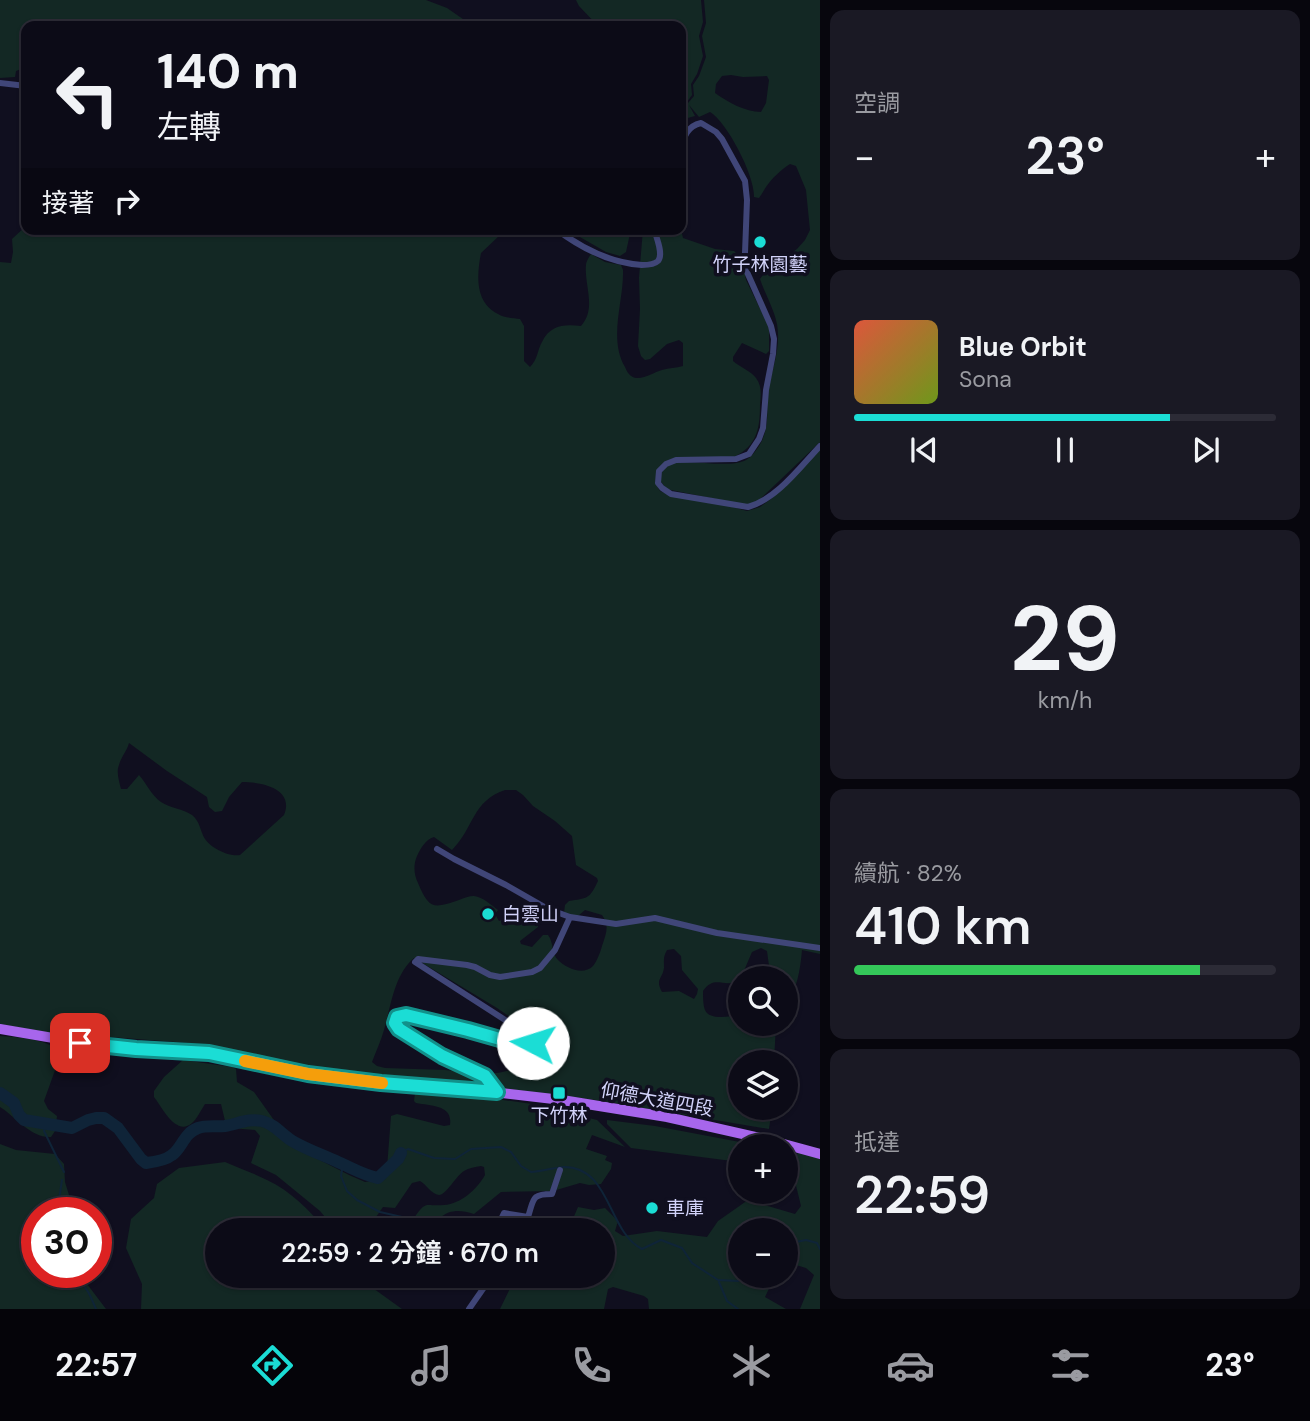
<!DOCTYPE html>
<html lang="zh-TW">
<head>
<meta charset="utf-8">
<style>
	body { margin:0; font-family:"DM Sans","Noto Sans TC",sans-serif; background:#1a1924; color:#f1f3f6; height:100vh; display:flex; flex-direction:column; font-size:26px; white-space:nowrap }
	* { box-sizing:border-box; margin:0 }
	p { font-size:23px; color:#9a9ba1 }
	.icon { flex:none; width:38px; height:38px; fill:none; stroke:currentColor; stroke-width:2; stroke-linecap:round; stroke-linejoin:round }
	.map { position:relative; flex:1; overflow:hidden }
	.panel { display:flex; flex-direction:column; gap:10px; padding:10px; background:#07060d; width:490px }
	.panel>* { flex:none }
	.guide { position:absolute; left:21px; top:21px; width:665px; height:214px; border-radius:14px; box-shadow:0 2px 5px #0004,0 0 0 2px #2c2b36; background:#0c0b17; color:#f1f3f6; overflow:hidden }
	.tools { position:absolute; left:728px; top:966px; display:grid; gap:14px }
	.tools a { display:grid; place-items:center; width:70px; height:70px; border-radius:50%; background:#0c0b17; box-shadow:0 2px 5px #0004,0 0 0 2px #2c2b36; font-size:35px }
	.speed { position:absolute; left:21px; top:1197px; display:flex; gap:14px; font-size:35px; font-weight:700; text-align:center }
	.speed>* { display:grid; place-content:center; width:91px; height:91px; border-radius:50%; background:#0c0b17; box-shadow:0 2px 5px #0004,0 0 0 2px #2c2b36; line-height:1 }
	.speed .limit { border:10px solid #d22; background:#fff; color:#111 }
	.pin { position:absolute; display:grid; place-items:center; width:60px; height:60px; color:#fff; margin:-30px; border-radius:14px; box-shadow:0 4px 10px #0006 }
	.me { position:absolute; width:77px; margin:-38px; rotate:275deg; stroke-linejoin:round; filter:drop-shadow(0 0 5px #0008) }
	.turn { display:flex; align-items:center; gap:24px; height:147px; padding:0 21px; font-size:32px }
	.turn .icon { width:91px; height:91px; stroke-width:2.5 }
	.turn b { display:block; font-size:49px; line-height:60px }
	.then { display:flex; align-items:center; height:66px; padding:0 21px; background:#0003; gap:14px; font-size:26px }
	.big { font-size:52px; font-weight:600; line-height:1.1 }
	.panel .widget { flex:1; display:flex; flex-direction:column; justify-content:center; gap:10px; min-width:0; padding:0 24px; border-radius:14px; background:#1a1924 }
	.panel .dial { align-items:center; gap:0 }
	.dial b { font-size:91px; line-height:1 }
	.song { display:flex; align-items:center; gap:21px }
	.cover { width:84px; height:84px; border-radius:10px; background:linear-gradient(135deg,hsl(10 70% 55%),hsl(80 70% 35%)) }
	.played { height:7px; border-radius:4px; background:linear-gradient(90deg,#1bddd5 75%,#2c2b36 75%) }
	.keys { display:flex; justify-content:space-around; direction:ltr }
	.heat { display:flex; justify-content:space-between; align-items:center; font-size:38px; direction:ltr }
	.charge { height:10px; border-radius:5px; background:linear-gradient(90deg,#34c759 82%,#2c2b36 0) }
	.trip { position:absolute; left:205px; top:1218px; width:410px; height:70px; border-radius:35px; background:#0c0b17; box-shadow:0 2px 5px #0004,0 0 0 2px #2c2b36; font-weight:600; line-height:70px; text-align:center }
	.menu { display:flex; height:112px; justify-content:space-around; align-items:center; background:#050409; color:#9a9ba1 }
	.menu .icon { width:49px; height:49px }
	.menu .current { color:#1bddd5 }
	.menu b { font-size:32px; color:#f1f3f6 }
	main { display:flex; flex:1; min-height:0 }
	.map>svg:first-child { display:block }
	.green { fill:#132824; fill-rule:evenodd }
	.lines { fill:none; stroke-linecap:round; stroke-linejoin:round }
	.stream { stroke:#0f2438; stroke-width:2 }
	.river { stroke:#0f2438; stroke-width:12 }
	.minor { stroke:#404678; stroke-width:6 }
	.primary { stroke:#a766ec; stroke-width:10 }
	.route-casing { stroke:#12908a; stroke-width:18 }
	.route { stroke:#1bddd5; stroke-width:12 }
	.slow { stroke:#f59e0b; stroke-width:12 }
	.poi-dot { fill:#1bddd5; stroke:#100f1f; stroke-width:2.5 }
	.labels { text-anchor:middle; stroke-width:7; stroke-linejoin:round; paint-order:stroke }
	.poi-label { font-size:19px; fill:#d2d3fa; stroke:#100f1f }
	.street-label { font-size:19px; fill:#d2d3fa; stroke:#100f1f }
</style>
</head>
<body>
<main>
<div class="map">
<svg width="820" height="1309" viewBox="0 0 820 1309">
	<rect width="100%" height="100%" fill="#100f1f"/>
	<path class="green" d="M0,0H426L447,8L473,26H144C141,18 134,20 126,21V26H26V67L16,71L15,77L0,78Z
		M576,0H701L703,22L699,36L703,56L697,74L691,84L692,95L687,102L688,103L694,96L693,85L699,76L706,57L702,36L706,23L704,0H820V442L757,502L746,505L666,489L660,480C661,475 662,469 666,466C680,456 728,470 746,460C750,458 754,453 757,449C772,428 765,410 769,387C773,366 781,347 777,324C774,309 765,294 760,279L765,272L797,249L805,240L810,230L806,190L796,166L790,164C781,170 772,178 766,187C764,190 762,194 759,198L754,197C755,176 727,122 710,112L699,117L689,105L695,116L684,119L681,137V26H598L579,6ZM731,75L743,77L767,76L769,80L766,103L761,112C745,112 728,102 715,93L716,84L722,76Z
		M681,185L686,188L682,234L683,238L715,249L734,251L742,259L746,280L769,327V351L766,354L742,343L733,357V361C740,367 751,371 756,378C762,386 761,395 760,405C760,428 757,446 734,457L674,458C658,463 660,471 657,486L660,491L667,494L711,501L747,511L760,507L771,499L820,449V954L802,950C800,973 797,987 786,1007V978H769L770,973L767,951L761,948L752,952L740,980C724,989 715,974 703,991C703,996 703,1005 705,1010C710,1021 730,1016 740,1015V1024H776L774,1062H740V1108H772L769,1129L596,1100L475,1085L347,1074L189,1043L44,1032L0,1024V262L11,263L13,252L12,239L26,226V229H223L227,235L235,232L238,229H502L500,235L481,253C477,274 474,302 498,314C504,318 513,318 520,319L524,326V361L530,367C538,359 537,351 542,342C550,325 564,324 581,326C597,308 584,285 586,265C586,262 589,257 591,254L605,262L621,265L623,270C624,301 608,338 625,367C627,372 630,377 636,378C645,379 654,372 662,370C669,368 676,368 683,366V343L679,340L667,344L650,359L645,360L641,356L638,346L640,309L639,278L643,229H681ZM129,743L167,771L207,797L209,807L215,812L222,811L229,797L242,782C260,782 295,788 284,815L240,855C229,857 211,848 205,839C200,831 200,821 192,815C183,809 170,808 161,802C151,795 147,784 139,775L127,789H121C119,781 116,772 119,765C121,757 127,751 129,743ZM505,790H516L523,795L533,806L555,821L572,836L576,865L597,878L598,881C589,900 587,898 569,901L565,905L564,913L578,916L585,910L602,915C610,926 606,934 602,946C600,953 597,961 593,966C583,976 566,968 558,960C551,953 554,943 548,935H543L532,947L521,944L520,941L538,927V925L536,923C533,922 529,922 525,922C515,922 509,917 499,921L495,914L498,910C491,905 483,897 474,896C469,896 464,898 459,900C433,909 429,909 418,883C414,875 413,865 417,856C421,848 425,840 434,837L452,850C474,828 472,801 505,790ZM674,949L681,956L682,970L698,989L697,994L694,999L679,991L662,992C655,979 662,980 664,968C664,960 663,957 667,950ZM414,958L497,1008L526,1028L538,1041C537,1048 536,1050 531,1055C509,1082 476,1072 445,1070C425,1069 405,1069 385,1068L377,1066L372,1062C376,1051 381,1041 384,1030C391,1006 394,975 414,958Z
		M566,229H631L626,252L620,256L606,252Z
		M0,1036C17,1037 45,1039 58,1050V1062L44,1101L48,1109L57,1116L55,1131L51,1137C31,1138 17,1118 0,1107Z
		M183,1060L232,1067L236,1069L237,1082L254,1092L276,1123L312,1156L349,1175L365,1182L383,1179L387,1168L391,1116L397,1114L444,1126L450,1125C453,1105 432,1106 416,1103L414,1101L415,1093H454L532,1104L597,1120L625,1147L592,1135L586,1149L607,1156L605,1160L612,1163L611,1169L601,1184L589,1185L580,1183L553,1191L501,1192L474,1214C461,1210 450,1209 440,1218C438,1219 431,1226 430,1226C425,1227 418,1221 414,1218C427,1199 425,1207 444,1205C461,1204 477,1189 485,1175L484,1167L481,1166C475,1167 469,1168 464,1171C456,1176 446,1195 439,1195C431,1194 426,1184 420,1181L412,1183L395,1208L383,1207L376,1217L382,1223L380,1230H336L320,1211L276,1175L251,1163L260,1136L255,1130L230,1128L226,1125L221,1104H205C201,1110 197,1119 192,1123C176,1137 162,1107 154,1097V1091L164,1077Z
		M607,1120L655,1126L761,1146H740V1153L732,1161L631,1148L607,1124Z
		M0,1144L16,1150L55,1154L64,1164L65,1182L69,1195L67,1213H37V1272H78L106,1309H0Z
		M800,1151L820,1157V1309H800L814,1275L806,1268L786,1262V1230H740V1276H775L765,1297L786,1309H649L648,1299L644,1296L613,1287L608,1289L604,1309H500L516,1276H602V1230H543L551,1218L572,1221L578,1207L594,1210L605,1208L618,1221L615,1231L623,1236L657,1231L707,1237L718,1221L748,1200L795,1214L801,1206L790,1161Z
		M225,1162C239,1168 253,1173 267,1180C291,1191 310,1211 326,1230H217V1276H365L370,1286L402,1309H141L142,1284L126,1248L131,1219L154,1198L157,1184L179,1168Z"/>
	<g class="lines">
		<path class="stream" d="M46,1122L44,1131L64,1172
			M401,1153L408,1149L434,1158L455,1159L471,1149L501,1147L511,1152L521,1166L531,1172C542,1171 553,1168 564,1167C611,1167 607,1231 642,1249L661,1240L682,1248L692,1263L718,1280L738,1281L745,1276
			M343,1164L341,1176L347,1191L357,1200L380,1212L402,1217L419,1230
			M57,1213L62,1180
			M786,1244L806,1240L817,1243L820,1249
			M84,1272L82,1284C89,1290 92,1300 96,1309
			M433,1280L436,1276
			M719,1282L727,1301L738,1309"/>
		<path class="river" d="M0,1093L14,1103L19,1115L24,1120L72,1128L88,1120L96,1118H104L118,1128L141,1159L146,1163C154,1162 166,1160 172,1155C182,1148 184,1133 198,1128C206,1125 217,1127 225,1126C238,1124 248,1118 262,1121C275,1124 283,1136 294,1142C308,1150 323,1155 338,1162C352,1168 363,1175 378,1178L398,1159L401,1153"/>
		<path class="minor" d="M0,83L26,86
			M681,149C684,137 687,126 701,123L716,132L722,139L745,181L747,200L745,253L747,272L771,326L774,339L773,354L766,390L763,428L759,439L749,454L736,459L676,460L666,464L659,471L658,483L662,488L671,494L748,507C777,499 800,467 820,446
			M556,229C581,248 611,263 642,265C647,265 654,265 658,261C664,254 656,237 654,229
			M437,849L454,859L506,885L548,909L570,917L616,924L655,918L717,933L820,948
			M497,1092L485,1076L442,1056L399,1029L395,1023L397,1017L406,1015L468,1029L513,1044L531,1045L533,1040L516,1027L415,962L418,959L467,965L475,967L490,975L500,977L532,972L540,968L555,950L570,917
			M496,1230L504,1213L528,1217C534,1199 531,1194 552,1194L560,1170
			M469,1309L485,1286L482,1284L485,1278L479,1276"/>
		<path class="primary" d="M0,1029L100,1046L209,1053L308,1074L422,1087L485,1091L562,1100L667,1117L769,1140L820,1154"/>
	</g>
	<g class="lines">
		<defs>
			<path id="route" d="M80,1043L136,1049L209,1053L308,1074L381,1083L497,1092L485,1076L442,1056L399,1029L395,1023L397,1017L406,1015L468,1030L521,1045L528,1046L533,1043"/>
		</defs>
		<use href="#route" class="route-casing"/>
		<use href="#route" class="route"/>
		<path class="slow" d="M245,1061L308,1074L382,1083"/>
	</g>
	<g class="poi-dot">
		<circle cx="760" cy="242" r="7"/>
		<circle cx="488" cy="914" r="7"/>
		<rect x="552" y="1086" width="14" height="14" rx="3.5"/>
		<circle cx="652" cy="1208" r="7"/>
	</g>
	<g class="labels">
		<g class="poi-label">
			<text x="760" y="271">竹子林園藝</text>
			<text x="502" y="921" text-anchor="start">白雲山</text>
			<text x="559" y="1122">下竹林</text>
			<text x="666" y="1215" text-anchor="start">車庫</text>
		</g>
		<g class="street-label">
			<text transform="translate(657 1099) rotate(10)" y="7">仰德大道四段</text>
		</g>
	</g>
</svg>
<div class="tools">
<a><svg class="icon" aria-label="search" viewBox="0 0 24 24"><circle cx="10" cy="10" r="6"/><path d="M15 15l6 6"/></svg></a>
<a><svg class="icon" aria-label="layers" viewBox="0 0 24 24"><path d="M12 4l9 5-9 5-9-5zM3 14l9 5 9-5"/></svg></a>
<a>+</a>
<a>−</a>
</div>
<div class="speed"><div class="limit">30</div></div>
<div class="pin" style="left:80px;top:1043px;background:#d93025"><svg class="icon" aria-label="arrive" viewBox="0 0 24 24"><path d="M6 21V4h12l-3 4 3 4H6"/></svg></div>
<svg class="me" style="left:533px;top:1043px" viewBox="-20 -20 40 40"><circle r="19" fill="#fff"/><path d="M0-13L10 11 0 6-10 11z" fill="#1bddd5"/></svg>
<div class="trip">22:59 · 2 分鐘 · 670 m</div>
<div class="guide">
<div class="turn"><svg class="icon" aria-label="left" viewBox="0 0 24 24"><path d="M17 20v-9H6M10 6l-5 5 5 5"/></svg><div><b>140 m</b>左轉</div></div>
<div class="then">接著<svg class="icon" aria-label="right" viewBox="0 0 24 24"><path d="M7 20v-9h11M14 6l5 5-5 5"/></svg></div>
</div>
</div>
<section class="panel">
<div class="widget"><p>空調</p>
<div class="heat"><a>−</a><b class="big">23°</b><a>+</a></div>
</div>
<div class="widget">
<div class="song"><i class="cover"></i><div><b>Blue Orbit</b><p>Sona</p></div></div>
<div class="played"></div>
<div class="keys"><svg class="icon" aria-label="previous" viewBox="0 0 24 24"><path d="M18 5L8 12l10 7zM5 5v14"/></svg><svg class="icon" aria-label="pause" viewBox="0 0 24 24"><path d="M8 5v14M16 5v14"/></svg><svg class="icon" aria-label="next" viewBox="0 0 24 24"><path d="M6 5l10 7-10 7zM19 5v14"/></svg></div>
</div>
<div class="widget dial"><b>29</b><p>km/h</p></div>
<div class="widget"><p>續航 · 82%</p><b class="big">410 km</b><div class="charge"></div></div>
<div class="widget"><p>抵達</p><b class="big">22:59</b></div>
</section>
</main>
<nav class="menu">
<b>22:57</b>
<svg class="icon current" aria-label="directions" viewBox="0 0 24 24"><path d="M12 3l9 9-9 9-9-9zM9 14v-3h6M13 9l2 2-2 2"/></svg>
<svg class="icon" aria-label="music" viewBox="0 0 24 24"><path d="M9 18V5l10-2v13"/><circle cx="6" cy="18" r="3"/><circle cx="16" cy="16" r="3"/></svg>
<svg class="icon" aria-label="phone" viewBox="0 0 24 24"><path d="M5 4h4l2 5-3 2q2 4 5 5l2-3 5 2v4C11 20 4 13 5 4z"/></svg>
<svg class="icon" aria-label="climate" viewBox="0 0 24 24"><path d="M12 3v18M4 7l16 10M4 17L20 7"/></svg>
<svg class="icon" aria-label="car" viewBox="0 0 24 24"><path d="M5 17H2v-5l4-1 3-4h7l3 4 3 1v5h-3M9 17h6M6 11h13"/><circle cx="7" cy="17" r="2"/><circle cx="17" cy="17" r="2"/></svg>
<svg class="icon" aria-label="filters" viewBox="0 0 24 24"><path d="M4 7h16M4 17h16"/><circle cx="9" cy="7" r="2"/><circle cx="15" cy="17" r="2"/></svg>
<b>23°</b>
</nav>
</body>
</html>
